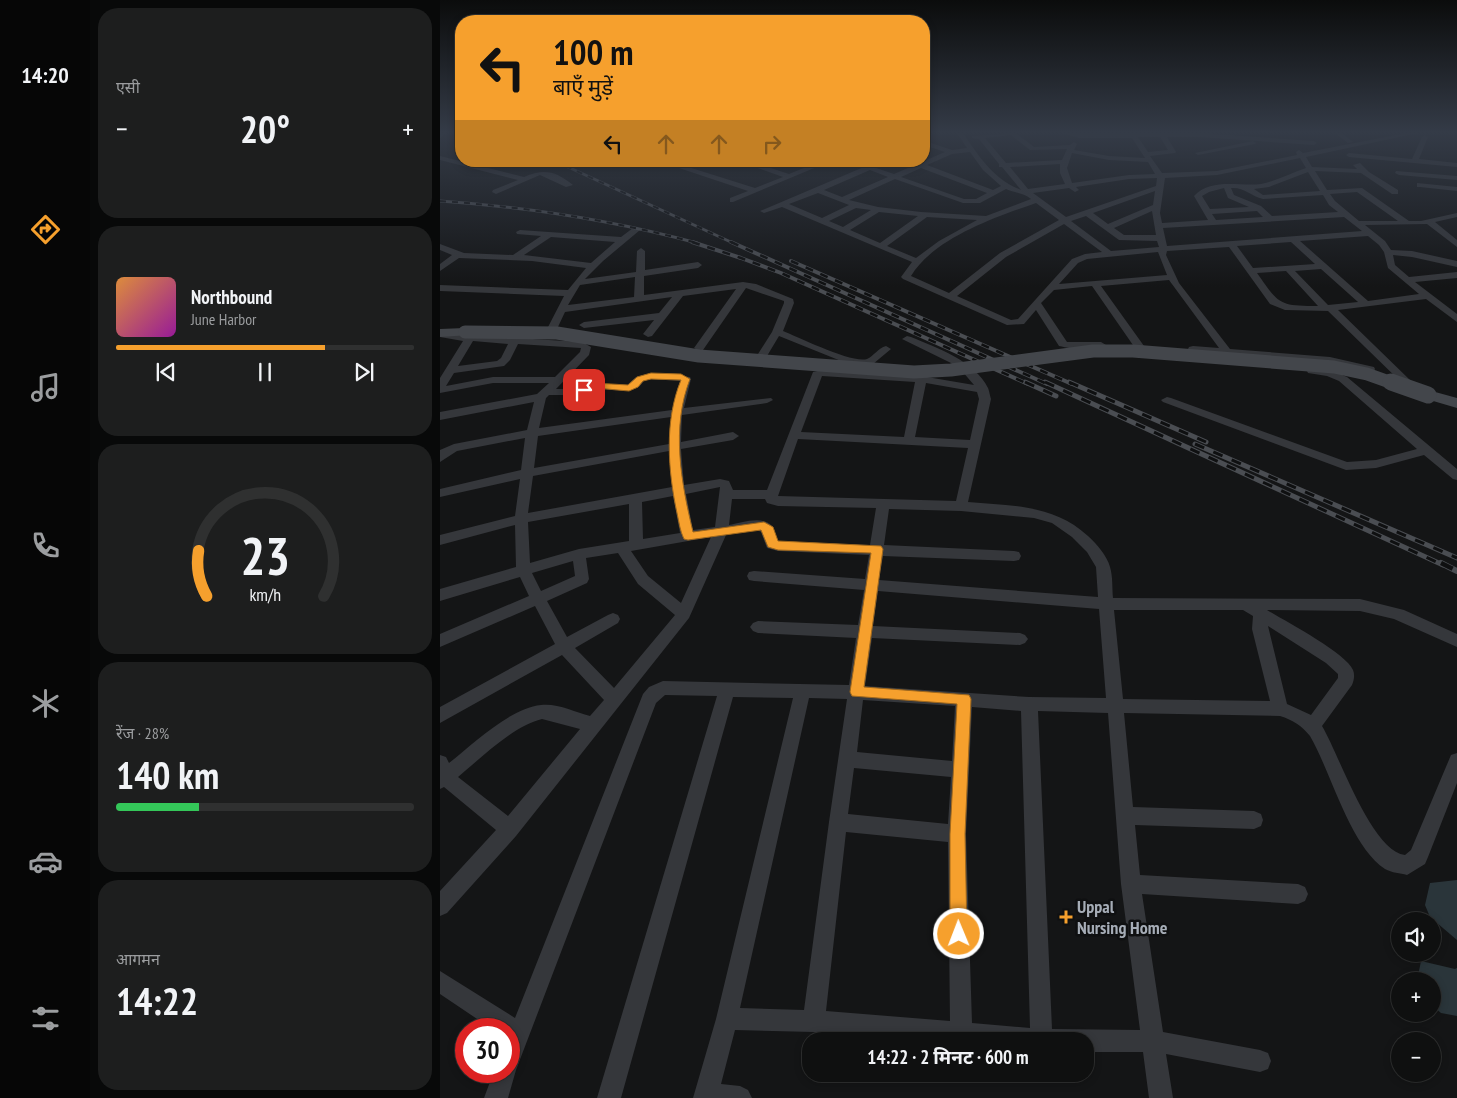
<!DOCTYPE html>
<html lang="hi">
<head>
<meta charset="utf-8">
<style>
	body { margin:0; font-family:"PT Sans Narrow","Noto Sans Devanagari",sans-serif; background:#1d1e1e; color:#f1f3f6; height:100vh; display:flex; flex-direction:column; font-size:19px; white-space:nowrap }
	* { box-sizing:border-box; margin:0 }
	p { font-size:16px; color:#9b9d9f }
	.icon { flex:none; width:28px; height:28px; fill:none; stroke:currentColor; stroke-width:2; stroke-linecap:round; stroke-linejoin:round }
	.map { position:relative; flex:1; overflow:hidden }
	.sheet { display:flex; flex-direction:column; gap:8px; padding:8px; background:#080909; width:350px }
	.sheet>* { flex:none }
	.banner { position:absolute; left:15px; top:15px; width:475px; height:152px; border-radius:20px; box-shadow:0 2px 8px #0003,0 0 0 1px #2f3030; background:#f6a02d; color:#111; overflow:hidden }
	.tools { position:absolute; left:951px; top:912px; display:grid; gap:10px }
	.tools a { display:grid; place-items:center; width:50px; height:50px; border-radius:50%; background:#0f1010; box-shadow:0 2px 8px #0003,0 0 0 1px #2f3030; font-size:25px }
	.speed { position:absolute; left:15px; top:1018px; display:flex; gap:10px; font-size:25px; font-weight:700; text-align:center }
	.speed>* { display:grid; place-content:center; width:65px; height:65px; border-radius:50%; background:#0f1010; box-shadow:0 2px 8px #0003,0 0 0 1px #2f3030; line-height:1 }
	.speed .limit { border:8px solid #d22; background:#fff; color:#111 }
	.pin { position:absolute; display:grid; place-items:center; width:42px; height:42px; color:#fff; margin:-21px; border-radius:10px; box-shadow:0 2px 8px #0006 }
	.me { position:absolute; width:55px; margin:-28px; rotate:359deg; stroke-linejoin:round; filter:drop-shadow(0 0 4px #0008) }
	.turn { display:flex; align-items:center; gap:18px; height:105px; padding:0 15px; font-size:22px }
	.turn .icon { width:65px; height:65px; stroke-width:2.5 }
	.turn b { display:block; font-size:35px; line-height:42px }
	.lanes { display:flex; align-items:center; height:48px; padding:0 15px; background:#0003; justify-content:center; gap:25px; direction:ltr }
	.lanes .off { opacity:.35 }
	.big { font-size:38px; font-weight:700; line-height:1.1 }
	.sheet .card { flex:1; display:flex; flex-direction:column; justify-content:center; gap:8px; min-width:0; padding:0 18px; border-radius:20px; background:#1d1e1e }
	.sheet .dial { align-items:center; gap:0 }
	.dial svg { height:130px; overflow:visible; fill:none; stroke:#2f3030; stroke-width:7; stroke-linecap:round; text-anchor:middle }
	.dial text { fill:#f1f3f6; stroke:none }
	.song { display:flex; align-items:center; gap:15px }
	.cover { width:60px; height:60px; border-radius:8px; background:linear-gradient(135deg,hsl(30 70% 55%),hsl(300 70% 35%)) }
	.played { height:5px; border-radius:2px; background:linear-gradient(90deg,#f6a02d 70%,#2f3030 70%) }
	.keys { display:flex; justify-content:space-around; direction:ltr }
	.heat { display:flex; justify-content:space-between; align-items:center; font-size:28px; direction:ltr }
	.charge { height:8px; border-radius:4px; background:linear-gradient(90deg,#34c759 28%,#2f3030 0) }
	.trip { position:absolute; left:362px; top:1032px; width:292px; height:50px; border-radius:20px; background:#0f1010; box-shadow:0 2px 8px #0003,0 0 0 1px #2f3030; font-weight:700; line-height:50px; text-align:center }
	main { display:flex; flex:1; min-height:0 }
	.menu { display:flex; flex-direction:column; width:90px; justify-content:space-around; align-items:center; background:#060606; color:#9b9d9f }
	.menu .icon { width:35px; height:35px }
	.menu .current { color:#f6a02d }
	.menu b { font-size:22px; color:#f1f3f6 }
	.map>svg:first-child { display:block }
	.water { fill:#2a353a }
	.lines { fill:none; stroke-linecap:round; stroke-linejoin:round }
	.river { fill:#2a353a; fill-rule:evenodd }
	.street { fill:#35373b; fill-rule:evenodd }
	.secondary { fill:#43464b; fill-rule:evenodd }
	.rail-far3-casing { stroke:#4a4d52; stroke-width:3 }
	.rail-far2-casing { stroke:#4a4d52; stroke-width:4 }
	.rail-far1-casing { stroke:#4a4d52; stroke-width:5 }
	.rail-casing { stroke:#4a4d52; stroke-width:6 }
	.rail-far3 { stroke:#0f1011; stroke-width:2; stroke-dasharray:6; stroke-linecap:butt }
	.rail-far2 { stroke:#0f1011; stroke-width:2.5; stroke-dasharray:8; stroke-linecap:butt }
	.rail-far1 { stroke:#0f1011; stroke-width:3; stroke-dasharray:10; stroke-linecap:butt }
	.rail { stroke:#0f1011; stroke-width:4.5; stroke-dasharray:13; stroke-linecap:butt }
	.secondary-bridge-far1 { stroke:#43464b; stroke-width:13 }
	.secondary-bridge { stroke:#43464b; stroke-width:17 }
	.route { fill:#f6a02d; stroke:#a0681d }
	.poi-dot { fill:#f6a02d; stroke:#0f1011; stroke-width:2 }
	.labels { text-anchor:middle; stroke-width:5; stroke-linejoin:round; paint-order:stroke }
	.near-poi-label { font-size:18px; font-weight:bold; fill:#a6adb7; stroke:#0f1011; text-anchor:start }
</style>
</head>
<body>
<main>
<nav class="menu">
<b>14:20</b>
<svg class="icon current" aria-label="directions" viewBox="0 0 24 24"><path d="M12 3l9 9-9 9-9-9zM9 14v-3h6M13 9l2 2-2 2"/></svg>
<svg class="icon" aria-label="music" viewBox="0 0 24 24"><path d="M9 18V5l10-2v13"/><circle cx="6" cy="18" r="3"/><circle cx="16" cy="16" r="3"/></svg>
<svg class="icon" aria-label="phone" viewBox="0 0 24 24"><path d="M5 4h4l2 5-3 2q2 4 5 5l2-3 5 2v4C11 20 4 13 5 4z"/></svg>
<svg class="icon" aria-label="climate" viewBox="0 0 24 24"><path d="M12 3v18M4 7l16 10M4 17L20 7"/></svg>
<svg class="icon" aria-label="car" viewBox="0 0 24 24"><path d="M5 17H2v-5l4-1 3-4h7l3 4 3 1v5h-3M9 17h6M6 11h13"/><circle cx="7" cy="17" r="2"/><circle cx="17" cy="17" r="2"/></svg>
<svg class="icon" aria-label="filters" viewBox="0 0 24 24"><path d="M4 7h16M4 17h16"/><circle cx="9" cy="7" r="2"/><circle cx="15" cy="17" r="2"/></svg>
</nav>
<section class="sheet">
<div class="card"><p>एसी</p>
<div class="heat"><a>−</a><b class="big">20°</b><a>+</a></div>
</div>
<div class="card">
<div class="song"><i class="cover"></i><div><b>Northbound</b><p>June Harbor</p></div></div>
<div class="played"></div>
<div class="keys"><svg class="icon" aria-label="previous" viewBox="0 0 24 24"><path d="M18 5L8 12l10 7zM5 5v14"/></svg><svg class="icon" aria-label="pause" viewBox="0 0 24 24"><path d="M8 5v14M16 5v14"/></svg><svg class="icon" aria-label="next" viewBox="0 0 24 24"><path d="M6 5l10 7-10 7zM19 5v14"/></svg></div>
</div>
<div class="card dial"><svg viewBox="0 0 100 80">
<path d="M14 69A42 42 0 1 1 86 69"/>
<path d="M14 69A42 42 0 0 1 9 41" stroke="#f6a02d"/>
<text x="50" y="56" font-size="32" font-weight="700">23</text>
<text x="50" y="72" font-size="11">km/h</text>
</svg></div>
<div class="card"><p>रेंज · 28%</p><b class="big">140 km</b><div class="charge"></div></div>
<div class="card"><p>आगमन</p><b class="big">14:22</b></div>
</section>
<div class="map">
<svg width="1017" height="1098" viewBox="0 0 1017 1098">
	<rect width="100%" height="100%" fill="#141516"/>
	<path class="water" d="M1017,880V940L990,917L985,905L990,883Z
		M981,961L1015,969L1017,968V1016L1001,1013L993,1006L992,981H977Z"/>
	<g class="lines">
		<path class="river" d="M0,133H7L0,138Z"/>
		<path class="street" d="M517,133H523C538,155 553,179 581,190L562,167H559V164L539,139L532,138V136L576,133L594,147L630,145L634,142L637,144L634,150L669,156L705,158L692,138H639L621,133H759L874,141L877,143L874,145L759,137H727L736,152L735,153L710,156L722,173L777,171L857,155L856,152L859,150L863,153L966,133H978L866,157L872,167L917,169L913,165L920,163L929,172L958,190V194H952L921,173L875,171L887,190L922,188L969,221H981L1017,213V217L995,222L1017,240V247L987,224L925,225L945,241L951,250L972,251L1017,261V267L972,257L953,255L955,265L969,277L1017,272V278L975,282L1017,314V322L986,299L898,310L971,381L966,384L962,383L888,311L845,310L830,304L789,247L727,251L726,255L739,283L790,349L890,357L934,367L935,369L934,371L930,372L890,363L749,351L748,349L749,347L753,346L779,348L729,280L661,286L704,346L699,349L695,348L652,286L614,290L601,303L627,342H661L666,345C657,352 631,349 619,346L596,310L584,324L567,325L463,279L461,277L472,262L342,207L324,213L320,211L438,161H448L436,168L454,174L505,152L490,147H484V143H491L512,150L527,148ZM571,135L590,150L627,149L622,160L566,163L545,138ZM698,137H720L728,150L708,152ZM530,152L543,170L561,186L553,190L487,165L512,154ZM632,153L669,160L708,162L715,174L689,175L632,183L627,168ZM860,158L866,168C851,173 836,181 821,184C800,187 772,177 754,196L768,220L722,223L720,213L725,178L777,175ZM620,164V173L625,184L588,189L570,167ZM481,168L547,193L536,199H524L461,177ZM430,170L448,177L402,197L384,190ZM868,172L880,191L823,195L814,189L829,187ZM717,178L716,186L626,217L593,193L629,188L635,192L639,190L636,187L689,179ZM455,179L523,203H540L566,189C575,193 584,193 591,199L546,216L481,212L438,207L409,200ZM784,188L788,198L809,207L770,209L762,196L769,192ZM791,188C804,187 811,196 823,199L883,195L889,205L898,212L832,216L821,206L794,195ZM715,191L713,205L668,224L653,213ZM917,192L958,221H919L895,201L890,194ZM378,193L409,205L382,218L349,204ZM596,203L619,220L560,253L509,293L471,276C494,238 556,217 596,203ZM416,208L431,210L403,227L389,221ZM712,211L716,235H684L674,228ZM817,211L823,217L776,220L772,214ZM439,212L478,216L440,243L410,230ZM646,216L679,240L717,241L719,247L671,251L631,221ZM487,217L537,220L499,241L476,258L447,246ZM904,217L922,231L727,246L723,228ZM624,224L662,252L645,254L632,259L578,319L571,320L517,296L566,257ZM928,236L939,245L944,252L948,268L979,294L928,301L860,241ZM851,242L875,264L813,268L797,246ZM718,252L727,275L619,284L638,263L647,259ZM881,269L918,302L888,305L855,271ZM846,271L878,306C838,306 839,304 817,273Z
			M895,133H902L913,142L908,143Z
			M985,135L988,137L979,159L1017,163V167L909,157L906,155L909,153L972,159L982,137Z
			M813,141L816,143L815,144L758,155L755,153Z
			M0,156L84,177C104,168 116,171 133,185L126,187L100,175L56,194L52,192L53,190L78,180L0,160Z
			M218,161H229L315,188L343,177L298,161H309L349,174L381,161H391L293,202H290V198L308,191Z
			M956,171L1017,176V180L959,175L955,173Z
			M977,183L1017,187V191L980,187H977Z
			M193,228L200,230L163,261L145,279L196,272L197,251L201,248L205,251V270L258,262L262,265L258,268L204,276V295L303,282L316,284L353,299L354,303L343,331C358,337 413,364 427,359C434,356 438,348 446,346L451,349L433,364L411,365L339,336L327,356H319L318,354L332,332L344,303V301L306,288L263,350L259,351L254,348L296,289L243,296L212,336L208,337L203,334L214,320L144,328L139,325L144,322L219,313L232,297L125,312L117,329L112,332L107,329L124,296L0,291V285L128,290L146,268L92,261L19,258L0,271V264L12,255L0,250V244L24,253L73,255L101,236L77,234L76,232L80,230L181,237ZM111,237L175,242L151,263L84,255ZM195,277L194,297L128,305L140,285Z
			M0,331L10,334L142,342L151,347L149,355L116,389H138L154,383L187,385L196,377L211,373L250,377L251,379L244,408L331,398L333,400L327,403L242,415L241,442L293,432L299,436L293,440L241,449L244,485L280,479L289,481L293,490H327L373,372L382,370L481,376L534,385L522,371L511,363L462,339L467,336L471,337C497,348 535,361 548,388C549,390 550,396 551,399L528,502C572,506 613,504 648,536C657,544 667,556 670,567C673,577 672,588 673,598L920,599L964,610L1017,634V647L954,619L920,611L827,610C845,621 906,653 913,670C915,675 914,680 912,685L882,726C899,754 931,851 965,855L971,850L1011,755L1017,753V783L988,857L985,864L967,875C960,873 952,873 945,869C910,846 891,772 870,736C862,726 853,720 840,716L684,713L693,807L814,811L821,814L823,820L821,826L814,829L695,825L700,875L858,884L865,887L868,894L865,901L858,904L702,894L723,1032L820,1050L828,1053L831,1061L828,1069L820,1072L726,1054L733,1098H709L703,1052H646V1041H484L374,1032L295,1030L281,1084L300,1086L308,1090L312,1098H253L276,1019L353,698L293,697L181,1098H157L277,696L225,695L216,703L76,1070L68,1098H44L54,1071H69V1029H52L0,994V971L75,1018L203,694L209,687L223,681L409,685L416,638L318,633L313,631L310,627L313,623L318,621L418,625L424,590L314,581L309,580L307,576L309,572L314,571L425,579L429,555L338,551L327,548L321,532L317,530L286,535L249,618L76,836L7,913L0,916V891L56,830L4,787L0,789V755L6,757L9,763C33,744 70,708 101,705C117,703 135,712 150,716L164,700L122,655L0,723V707L115,644L95,606L0,647V634L89,596L80,577L0,601V589L76,567L75,525L0,545V535L75,516L80,479L0,497V489L81,470L85,438L17,451L0,462V450L14,444L87,430L94,402L0,420V412L97,394L109,383H53L0,393V378L23,341L0,337ZM33,341L68,344L61,358L57,361L18,366ZM78,344L141,348L140,352L115,377H53L6,386L14,373L64,366L70,360ZM382,376L475,382L464,437L361,432ZM211,379L240,381L232,410L99,428L106,398L109,395H139L155,389L189,391L199,387L204,381ZM486,383L537,392L539,399L530,440L475,437ZM231,417L229,444L94,468L98,436ZM358,439L528,448L516,501L338,496ZM229,451L232,487L88,513L93,476ZM280,487L275,527L253,530L246,494ZM233,496L240,533L203,539L202,502ZM292,499H325L327,503L338,506L436,508L430,545L338,541C336,537 335,531 332,526C323,515 300,523 289,525ZM189,504V541L139,549L90,563L88,522ZM449,509L521,511L594,518L612,523L632,537L647,552L656,567L658,597L439,580L443,556L574,561L579,560L581,556L579,552L574,551L444,545ZM271,537L241,603L208,576L191,551ZM178,553L198,584L235,615L174,688L135,648L178,623L180,619L178,615L173,613L168,615L127,637L107,601L147,583L149,579L146,558ZM133,561L135,576L101,591L92,573ZM438,591L659,609L666,698L589,697L425,686L432,638L580,645L585,643L588,639L585,635L580,633L433,626ZM674,610H803L813,616L812,629L830,701L683,699ZM828,626L886,663L898,674V678L871,715L847,704ZM369,698L407,699L389,822L364,1010L300,1008ZM423,700L515,706L512,761L417,752ZM532,707L581,711L590,1028L532,1023L526,834ZM598,711L668,713L681,884L700,1030L612,1029ZM102,719L140,729L68,816L18,777C41,758 73,726 102,719ZM414,768L511,777L508,824L408,814ZM406,832L508,842L510,1021L386,1011Z
			M872,368L893,371L907,377L1017,469V480L1013,479L984,455L936,468L906,470L723,402L721,400L727,397L731,398L907,462L936,460L977,449L899,381L887,376L868,373L867,371L868,369Z"/>
		<path class="secondary" d="M25,328L30,329L32,332L30,335L0,337V329Z
			M988,390L1017,398V408L983,398L980,395L983,392Z"/>
		<defs>
			<path id="rail-far3" d="M115,161L293,243
				M0,201C87,207 172,220 257,243"/>
			<path id="rail-far2" d="M252,242L301,258L341,273L588,384
				M291,242L607,384
				M351,261L632,384"/>
			<path id="rail-far1" d="M585,382L616,396
				M605,382L1003,565
				M629,382L766,442
				M755,444L1017,558"/>
			<path id="rail" d="M1001,563L1017,571"/>
		</defs>
		<use href="#rail-far3" class="rail-far3-casing"/>
		<use href="#rail-far2" class="rail-far2-casing"/>
		<use href="#rail-far1" class="rail-far1-casing"/>
		<use href="#rail" class="rail-casing"/>
		<use href="#rail-far3" class="rail-far3"/>
		<use href="#rail-far2" class="rail-far2"/>
		<use href="#rail-far1" class="rail-far1"/>
		<use href="#rail" class="rail"/>
		<path class="secondary-bridge-far1" d="M25,332L117,333L259,356L474,372L511,370L653,351H693L894,367L927,374L955,384"/>
		<path class="secondary-bridge" d="M951,382L988,395"/>
	</g>
	<linearGradient id="sky" x2="0" y2="1"><stop stop-color="#0b0c0c"/><stop offset="0.46" stop-color="#343b47"/><stop offset="1" stop-color="#343b47" stop-opacity="0"/></linearGradient>
	<rect width="1017" height="287" fill="url(#sky)"/>
	<path class="route" d="M211,373L241,374L250,379C231,428 241,482 253,532L324,522L333,527L338,541L441,546L443,549L424,687L529,695L531,699L525,834L527,934L525,940L519,942L513,940L510,934V834L517,704L412,696L410,692L431,553L338,550L328,547L321,530L248,540L244,539C240,531 239,522 237,513C228,471 224,421 241,380L211,379L203,381L198,387L189,391L155,388L144,393L140,390L154,383L188,385L197,377Z"/>
	<path class="poi-dot" d="M623.5 909.5h5v5h5v5h-5v5h-5v-5h-5v-5h5z"/>
	<g class="labels">
		<g class="near-poi-label">
			<text x="637" y="913">Uppal<tspan x="637" dy="21">Nursing Home</tspan></text>
		</g>
	</g>
</svg>
<div class="tools">
<a><svg class="icon" aria-label="sound" viewBox="0 0 24 24"><path d="M4 9h4l5-4v14l-5-4H4zM17 9q2 3 0 6"/></svg></a>
<a>+</a>
<a>−</a>
</div>
<div class="speed"><div class="limit">30</div></div>
<div class="pin" style="left:144px;top:390px;background:#d93025"><svg class="icon" aria-label="arrive" viewBox="0 0 24 24"><path d="M6 21V4h12l-3 4 3 4H6"/></svg></div>
<svg class="me" style="left:519px;top:934px" viewBox="-20 -20 40 40"><circle r="17" fill="#f6a02d" stroke="#fff" stroke-width="3"/><path d="M0-11L8 9 0 5-8 9z" fill="#fff"/></svg>
<div class="trip">14:22 · 2 मिनट · 600 m</div>
<div class="banner">
<div class="turn"><svg class="icon" aria-label="left" viewBox="0 0 24 24"><path d="M17 20v-9H6M10 6l-5 5 5 5"/></svg><div><b>100 m</b>बाएँ मुड़ें</div></div>
<div class="lanes"><svg class="icon" aria-label="left" viewBox="0 0 24 24"><path d="M17 20v-9H6M10 6l-5 5 5 5"/></svg><svg class="icon off" aria-label="ahead" viewBox="0 0 24 24"><path d="M12 20V5M6 11l6-6 6 6"/></svg><svg class="icon off" aria-label="ahead" viewBox="0 0 24 24"><path d="M12 20V5M6 11l6-6 6 6"/></svg><svg class="icon off" aria-label="right" viewBox="0 0 24 24"><path d="M7 20v-9h11M14 6l5 5-5 5"/></svg></div>
</div>
</div>
</main>
</body>
</html>
